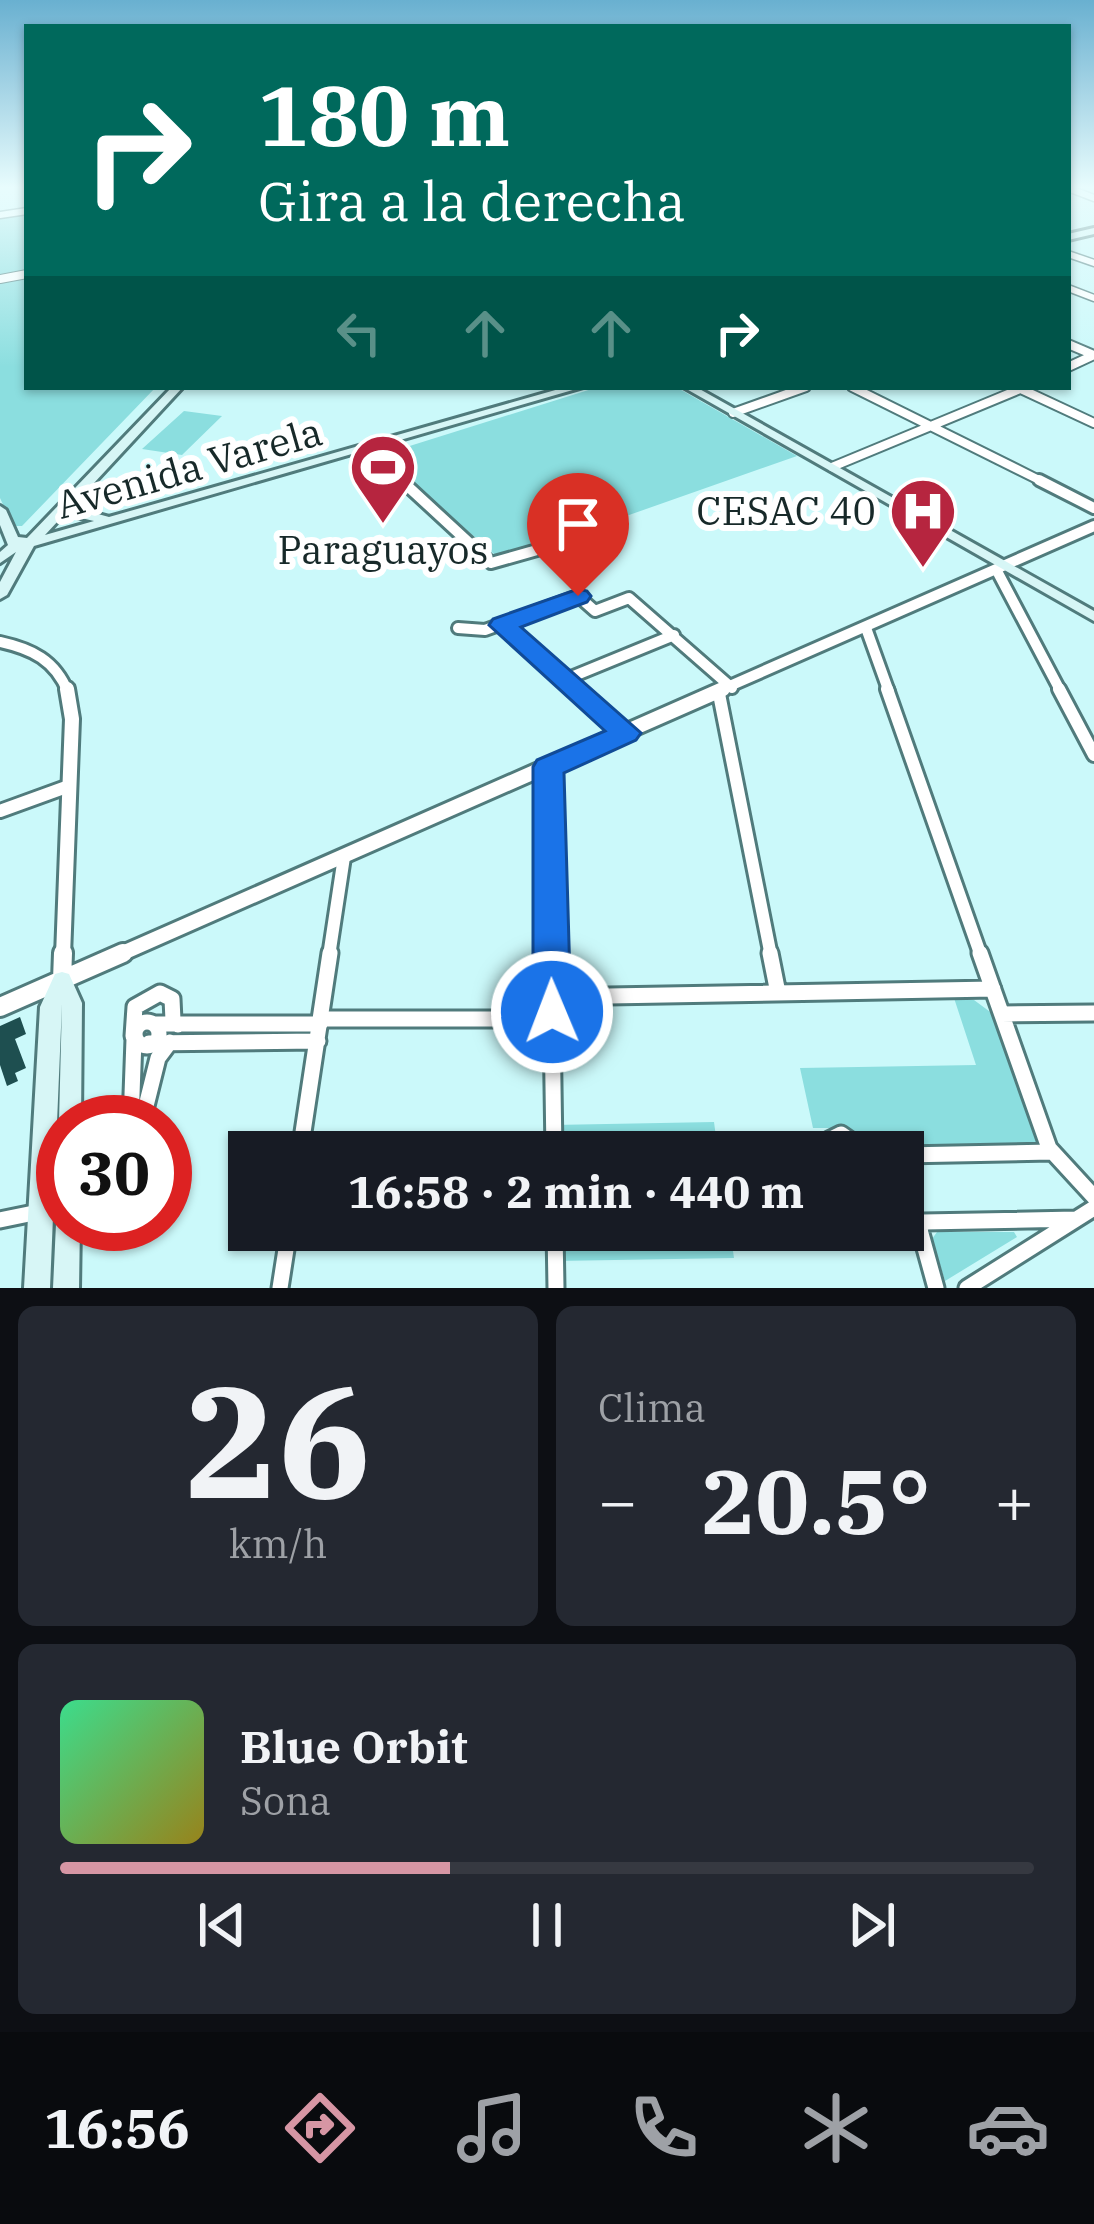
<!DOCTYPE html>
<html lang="es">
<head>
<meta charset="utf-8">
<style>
	body { margin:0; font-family:"IBM Plex Serif",serif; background:#242831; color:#f1f3f6; height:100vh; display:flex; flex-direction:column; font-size:45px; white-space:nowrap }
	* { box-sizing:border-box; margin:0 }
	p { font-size:39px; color:#9ea1a6 }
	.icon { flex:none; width:66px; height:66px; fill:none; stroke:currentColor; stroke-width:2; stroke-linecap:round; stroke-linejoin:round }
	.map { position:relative; height:1288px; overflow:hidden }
	.side { display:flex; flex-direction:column; gap:18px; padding:18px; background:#0d0f14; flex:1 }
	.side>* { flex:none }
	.top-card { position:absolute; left:24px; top:24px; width:1047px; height:366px; border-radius:0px; box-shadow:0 3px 9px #0004; background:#00695c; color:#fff; overflow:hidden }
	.speed { position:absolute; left:36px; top:1095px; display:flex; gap:24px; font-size:60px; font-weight:700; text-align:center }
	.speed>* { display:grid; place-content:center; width:156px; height:156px; border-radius:50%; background:#171b24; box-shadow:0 3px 9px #0004; line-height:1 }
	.speed .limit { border:18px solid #d22; background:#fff; color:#111 }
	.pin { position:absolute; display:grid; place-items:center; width:102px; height:102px; color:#fff; margin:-123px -51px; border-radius:50% 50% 50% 0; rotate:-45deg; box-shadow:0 0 12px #0007 }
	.pin .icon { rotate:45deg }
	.me { position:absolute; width:132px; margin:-66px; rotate:359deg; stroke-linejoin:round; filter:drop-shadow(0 0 9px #0008) }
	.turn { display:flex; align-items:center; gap:42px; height:252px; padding:0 36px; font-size:54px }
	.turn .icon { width:156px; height:156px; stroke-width:2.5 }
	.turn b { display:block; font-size:84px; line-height:102px }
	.lanes { display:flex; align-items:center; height:114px; padding:0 36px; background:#0003; justify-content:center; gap:60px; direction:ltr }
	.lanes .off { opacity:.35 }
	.big { font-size:90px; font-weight:700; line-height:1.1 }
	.side .tile { flex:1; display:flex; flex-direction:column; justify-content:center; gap:18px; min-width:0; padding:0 42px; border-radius:18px; background:#242831 }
	.side .dial { align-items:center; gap:0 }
	.dial b { font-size:156px; line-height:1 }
	.song { display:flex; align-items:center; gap:36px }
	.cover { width:144px; height:144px; border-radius:18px; background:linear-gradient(135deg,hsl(150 70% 55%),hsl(50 70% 35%)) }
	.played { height:12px; border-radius:6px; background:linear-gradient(90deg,#d696a4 40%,#363941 40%) }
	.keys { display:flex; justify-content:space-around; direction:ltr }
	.heat { display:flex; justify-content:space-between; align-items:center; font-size:66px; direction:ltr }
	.side .tiles { flex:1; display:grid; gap:18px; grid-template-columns:1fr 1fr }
	.tile:last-child { grid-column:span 2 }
	.trip { position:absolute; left:228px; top:1131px; width:696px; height:120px; border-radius:0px; background:#171b24; box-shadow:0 3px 9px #0004; font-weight:700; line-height:120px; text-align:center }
	.tabs { display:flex; height:192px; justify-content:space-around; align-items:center; background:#090b0e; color:#9ea1a6 }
	.tabs .icon { width:84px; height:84px }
	.tabs .on { color:#d696a4 }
	.tabs b { font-size:54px; color:#f1f3f6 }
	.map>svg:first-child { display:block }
	.green { fill:#8bdedf }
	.building { fill:#1e4f50 }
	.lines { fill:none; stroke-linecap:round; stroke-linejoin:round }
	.minor-far4-casing { stroke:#507b7c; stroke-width:9 }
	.minor-far3-casing { stroke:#507b7c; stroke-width:12 }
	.minor-far2-casing { stroke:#507b7c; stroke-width:16 }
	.minor-far1-casing { stroke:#507b7c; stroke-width:18 }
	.minor-casing { stroke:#507b7c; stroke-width:21 }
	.tertiary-far3-casing { stroke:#507b7c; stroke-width:10 }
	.tertiary-far2-casing { stroke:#507b7c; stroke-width:16 }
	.tertiary-far1-casing { stroke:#507b7c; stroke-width:20 }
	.tertiary-casing { stroke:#507b7c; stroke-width:24 }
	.secondary-casing { stroke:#507b7c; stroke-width:6 }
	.minor-far4 { stroke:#fff; stroke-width:6 }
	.minor-far3 { stroke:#fff; stroke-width:8 }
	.minor-far2 { stroke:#fff; stroke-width:10 }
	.minor-far1 { stroke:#fff; stroke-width:12 }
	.minor { stroke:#fff; stroke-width:15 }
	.tertiary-far3 { stroke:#fff; stroke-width:8 }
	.tertiary-far2 { stroke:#fff; stroke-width:10 }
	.tertiary-far1 { stroke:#fff; stroke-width:14 }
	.tertiary { stroke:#fff; stroke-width:18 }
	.secondary { fill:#d7f6f6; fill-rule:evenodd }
	.route { fill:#1a73e8; stroke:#114b97; stroke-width:3 }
	.labels { text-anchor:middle; stroke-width:12; stroke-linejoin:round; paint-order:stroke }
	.street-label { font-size:39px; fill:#172929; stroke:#fff }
	.poi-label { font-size:39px; fill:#172929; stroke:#fff; text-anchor:end }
</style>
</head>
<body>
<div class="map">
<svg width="1094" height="1288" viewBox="0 0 1094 1288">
	<rect width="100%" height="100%" fill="#cbf9fa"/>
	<path class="green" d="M27,212V271L0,277V217Z
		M27,278V387H156L22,526H13L0,498V283Z
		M598,387H676L797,456L501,560L381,455Z
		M184,411L222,416L182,455L142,449Z
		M954,998L974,1000L993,1014L1041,1146L878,1151L845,1128H813L800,1068L976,1065Z
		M714,1122L718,1152H554L553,1125Z
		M555,1230H730L734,1258L555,1261Z
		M937,1232H1014L1017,1237L945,1281L932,1239Z"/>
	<path class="building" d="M20,1017L26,1034L15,1039L26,1068L15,1073L18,1081L7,1086L0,1065V1026Z"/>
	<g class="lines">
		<defs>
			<path id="minor-far4" d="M1068,188L1094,198
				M0,215L27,211
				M1068,254L1094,263
				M1068,288L1094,298"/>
			<path id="minor-far3" d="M1068,344L1094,355
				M1068,367L1094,355
				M852,387L1045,483
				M1021,389L1094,423
				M733,413L806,387
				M365,448L404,483
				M832,467L1025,387"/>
			<path id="minor-far2" d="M401,480L491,563L590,535
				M1039,480L1094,508
				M997,571L1061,692
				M503,625L579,692
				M458,628L485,630L578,596L595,611L629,598L732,688
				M866,628L889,692
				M564,680L674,635"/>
			<path id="minor-far1" d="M576,689L626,733
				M887,689L981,956
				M1059,689L1094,755
				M719,694L771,956
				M548,767L551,956
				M0,811L69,786
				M329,956L344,857"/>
			<path id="minor" d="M551,953L554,1152
				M770,953L778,993
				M980,953L1049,1148L1094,1197
				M552,997L993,989
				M1002,1014L1094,1013
				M321,1019H552
				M135 1034a12 12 0 1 1 24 0a12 12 0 1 1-24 0Z
				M155,1024H320
				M133,1036L135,1007L160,993L172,999L173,1020L178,1025
				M149,1043L318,1041
				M131,1122L134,1039
				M142,1122L158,1058L170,1042
				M300,1152L330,953
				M833,1152L829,1140L841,1134L851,1141L852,1152
				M903,1155L1051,1152
				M0,1220L63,1207
				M555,1230L556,1288
				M280,1288L289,1230
				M936,1288L920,1230L923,1222L1076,1219
				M967,1288L1094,1208"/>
			<path id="tertiary-far3" d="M0,279L27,274"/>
			<path id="tertiary-far2" d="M0,642C32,649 55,660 68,692
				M716,692L1094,526"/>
			<path id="tertiary-far1" d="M63,956L72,719L67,689
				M116,956L723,689"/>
			<path id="tertiary" d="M62,980L63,953
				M0,1007L123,953"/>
			<path id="secondary" d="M1094,228V234L1068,240V234Z
				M172,387H183L81,497L87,511L109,517L566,387H583L34,546L7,595L0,599V582L16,552L0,563V552L8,545L0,525V506L6,510L18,537L27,538ZM72,506L77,517L94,521L45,535Z
				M683,387H696L1094,611V621Z
				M62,972L69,974L82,1003L81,1122H63V1130L59,1122L62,1004L50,1288H24L40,1007L55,974Z
				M63,1214V1224H80L79,1288H53L56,1224L59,1216Z"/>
		</defs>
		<use href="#minor-far4" class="minor-far4-casing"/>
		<use href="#minor-far3" class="minor-far3-casing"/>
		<use href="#minor-far2" class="minor-far2-casing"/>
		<use href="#minor-far1" class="minor-far1-casing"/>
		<use href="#minor" class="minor-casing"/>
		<use href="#tertiary-far3" class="tertiary-far3-casing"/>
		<use href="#tertiary-far2" class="tertiary-far2-casing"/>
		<use href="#tertiary-far1" class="tertiary-far1-casing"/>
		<use href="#tertiary" class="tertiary-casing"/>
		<use href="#secondary" class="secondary-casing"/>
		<use href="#minor-far4" class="minor-far4"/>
		<use href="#minor-far3" class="minor-far3"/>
		<use href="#minor-far2" class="minor-far2"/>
		<use href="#minor-far1" class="minor-far1"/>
		<use href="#minor" class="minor"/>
		<use href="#tertiary-far3" class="tertiary-far3"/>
		<use href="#tertiary-far2" class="tertiary-far2"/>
		<use href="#tertiary-far1" class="tertiary-far1"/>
		<use href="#tertiary" class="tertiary"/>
		<use href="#secondary" class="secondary"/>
	</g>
	<linearGradient id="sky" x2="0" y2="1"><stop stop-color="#69b0d0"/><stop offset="0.51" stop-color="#e8fcfd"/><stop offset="1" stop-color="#e8fcfd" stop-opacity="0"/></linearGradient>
	<rect width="1094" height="367" fill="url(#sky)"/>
	<path class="route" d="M578,589L587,591L591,596L587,602L521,627L641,733L636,740L564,773L571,1012L565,1023L552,1028L539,1023L533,1012V767L537,760L605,731L489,625L493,619Z"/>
	<defs>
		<symbol id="stadium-pin" viewBox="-11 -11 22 30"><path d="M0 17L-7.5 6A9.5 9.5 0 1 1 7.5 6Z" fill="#b6253f" stroke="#fff"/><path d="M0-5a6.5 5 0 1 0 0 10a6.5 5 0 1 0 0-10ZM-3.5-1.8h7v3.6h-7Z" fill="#fff"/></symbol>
		<symbol id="hospital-pin" viewBox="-11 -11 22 30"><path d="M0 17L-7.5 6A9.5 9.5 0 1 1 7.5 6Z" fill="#b6253f" stroke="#fff"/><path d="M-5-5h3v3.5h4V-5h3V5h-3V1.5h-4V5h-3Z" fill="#fff"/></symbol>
	</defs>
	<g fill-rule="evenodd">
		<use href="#stadium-pin" x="345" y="429" width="76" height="104"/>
		<use href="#hospital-pin" x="885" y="473" width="76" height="104"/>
	</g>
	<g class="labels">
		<g class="street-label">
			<text transform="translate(189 468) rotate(-16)" y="14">Avenida Varela</text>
		</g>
		<g class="poi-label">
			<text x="876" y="525">CESAC 40</text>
			<text x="383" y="564" text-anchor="middle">Paraguayos</text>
		</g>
	</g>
</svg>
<div class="speed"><div class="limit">30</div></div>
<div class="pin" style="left:578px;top:596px;background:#d93025"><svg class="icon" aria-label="arrive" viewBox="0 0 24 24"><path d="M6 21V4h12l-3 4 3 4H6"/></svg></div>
<svg class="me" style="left:552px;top:1012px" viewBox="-20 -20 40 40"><circle r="17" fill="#1a73e8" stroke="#fff" stroke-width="3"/><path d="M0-11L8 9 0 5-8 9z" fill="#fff"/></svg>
<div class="trip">16:58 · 2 min · 440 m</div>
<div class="top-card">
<div class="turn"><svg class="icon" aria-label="right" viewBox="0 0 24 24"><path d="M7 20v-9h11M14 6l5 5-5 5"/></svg><div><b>180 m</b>Gira a la derecha</div></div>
<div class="lanes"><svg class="icon off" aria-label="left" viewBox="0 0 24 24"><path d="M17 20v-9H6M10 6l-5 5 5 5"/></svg><svg class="icon off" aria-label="ahead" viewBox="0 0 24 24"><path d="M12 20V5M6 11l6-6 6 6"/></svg><svg class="icon off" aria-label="ahead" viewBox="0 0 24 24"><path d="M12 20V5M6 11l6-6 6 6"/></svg><svg class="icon" aria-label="right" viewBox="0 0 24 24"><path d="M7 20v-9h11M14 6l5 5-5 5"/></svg></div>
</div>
</div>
<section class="side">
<div class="tiles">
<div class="tile dial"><b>26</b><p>km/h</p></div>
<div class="tile"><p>Clima</p>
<div class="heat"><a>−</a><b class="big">20.5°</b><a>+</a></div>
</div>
<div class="tile">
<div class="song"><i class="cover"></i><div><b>Blue Orbit</b><p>Sona</p></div></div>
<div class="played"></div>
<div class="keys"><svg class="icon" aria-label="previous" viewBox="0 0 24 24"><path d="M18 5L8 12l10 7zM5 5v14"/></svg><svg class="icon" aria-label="pause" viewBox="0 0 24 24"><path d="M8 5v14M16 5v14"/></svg><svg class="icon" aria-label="next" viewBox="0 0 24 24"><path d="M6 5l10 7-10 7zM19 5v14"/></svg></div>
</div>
</div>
</section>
<nav class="tabs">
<b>16:56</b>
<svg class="icon on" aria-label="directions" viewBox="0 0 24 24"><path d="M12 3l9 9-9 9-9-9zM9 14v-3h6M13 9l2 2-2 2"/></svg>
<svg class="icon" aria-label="music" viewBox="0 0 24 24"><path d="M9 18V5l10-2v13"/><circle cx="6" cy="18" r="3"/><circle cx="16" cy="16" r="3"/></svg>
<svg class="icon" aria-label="phone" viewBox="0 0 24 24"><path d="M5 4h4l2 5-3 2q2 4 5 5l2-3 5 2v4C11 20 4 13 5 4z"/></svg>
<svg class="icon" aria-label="climate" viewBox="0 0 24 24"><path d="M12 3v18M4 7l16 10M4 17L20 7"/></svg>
<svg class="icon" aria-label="car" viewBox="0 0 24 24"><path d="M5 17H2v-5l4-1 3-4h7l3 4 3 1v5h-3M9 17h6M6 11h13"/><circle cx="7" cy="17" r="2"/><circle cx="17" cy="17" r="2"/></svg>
</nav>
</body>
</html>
